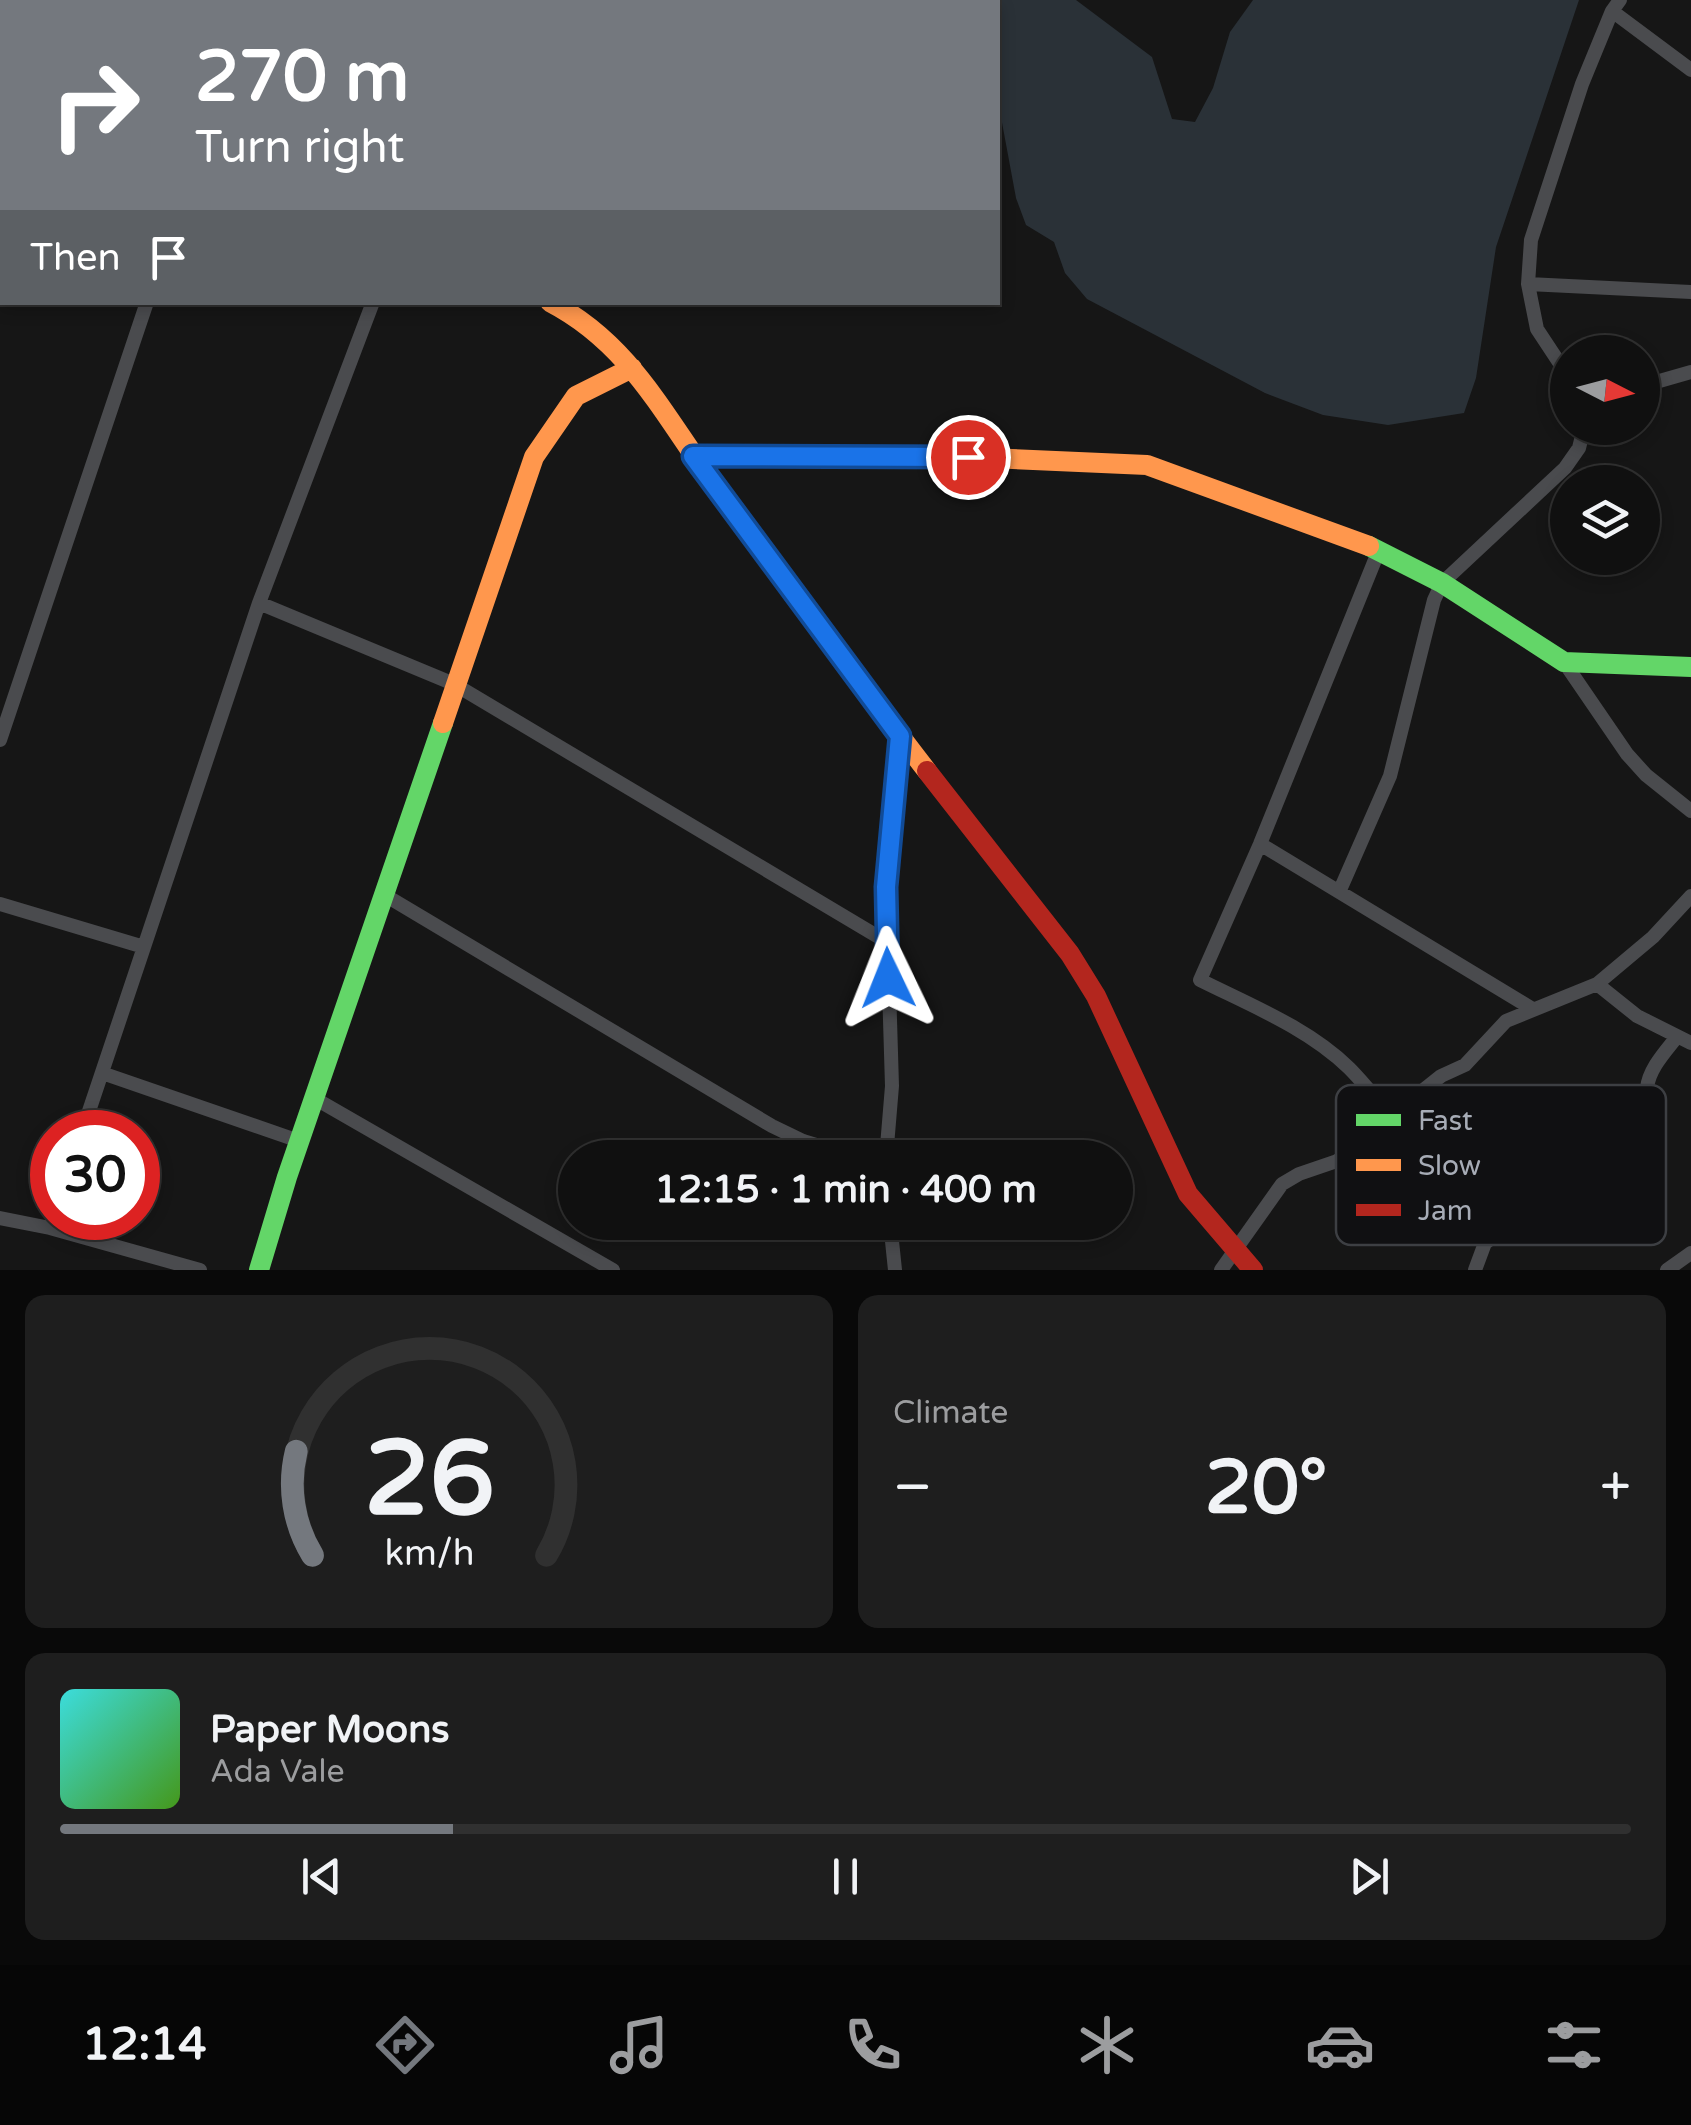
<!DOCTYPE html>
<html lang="en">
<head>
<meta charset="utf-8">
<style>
	body { margin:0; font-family:"Varela Round",sans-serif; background:#1e1e1e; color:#f1f3f6; height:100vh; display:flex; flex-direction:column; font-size:38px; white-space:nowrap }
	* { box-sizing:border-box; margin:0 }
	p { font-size:32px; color:#9c9d9f }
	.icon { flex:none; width:55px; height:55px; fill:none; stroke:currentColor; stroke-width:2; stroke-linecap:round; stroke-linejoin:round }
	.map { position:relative; height:1270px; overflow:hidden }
	.panel { display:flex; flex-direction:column; gap:25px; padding:25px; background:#090909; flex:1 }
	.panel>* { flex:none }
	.banner { position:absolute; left:0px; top:0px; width:1000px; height:305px; box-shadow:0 5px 15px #0003,0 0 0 2px #303030; background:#74787e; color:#fff; overflow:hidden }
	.needle { width:65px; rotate:96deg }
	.buttons { position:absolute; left:1550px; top:335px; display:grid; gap:20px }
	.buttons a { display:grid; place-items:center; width:110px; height:110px; border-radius:50%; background:#101010; box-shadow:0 5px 15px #0003,0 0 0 2px #303030; font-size:50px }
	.speed { position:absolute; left:30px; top:1110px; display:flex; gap:20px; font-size:50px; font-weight:700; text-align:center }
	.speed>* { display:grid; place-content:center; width:130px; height:130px; border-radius:50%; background:#101010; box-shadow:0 5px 15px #0003,0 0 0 2px #303030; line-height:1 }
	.speed .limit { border:15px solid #d22; background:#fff; color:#111 }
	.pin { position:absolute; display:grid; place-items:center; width:85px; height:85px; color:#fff; margin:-42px; border:5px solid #fff; border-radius:50%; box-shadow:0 2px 10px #0007 }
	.me { position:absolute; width:110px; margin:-55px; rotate:358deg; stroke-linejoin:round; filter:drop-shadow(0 0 8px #0008) }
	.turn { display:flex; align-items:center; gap:35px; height:210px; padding:0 30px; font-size:45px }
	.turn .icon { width:130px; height:130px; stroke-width:2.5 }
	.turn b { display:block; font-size:70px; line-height:85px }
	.then { display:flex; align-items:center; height:95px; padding:0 30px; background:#0003; gap:20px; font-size:38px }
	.big { font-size:75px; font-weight:700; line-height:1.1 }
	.panel .widget { flex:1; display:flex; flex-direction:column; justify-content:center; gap:15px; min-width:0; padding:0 35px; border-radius:20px; background:#1e1e1e }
	.panel .dial { align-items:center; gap:0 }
	.dial svg { height:260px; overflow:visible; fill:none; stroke:#303030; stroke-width:7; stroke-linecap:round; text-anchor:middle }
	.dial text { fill:#f1f3f6; stroke:none }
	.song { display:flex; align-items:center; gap:30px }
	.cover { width:120px; height:120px; border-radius:15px; background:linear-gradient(135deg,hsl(180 70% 55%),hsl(100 70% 35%)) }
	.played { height:10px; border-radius:5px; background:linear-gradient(90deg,#74787e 25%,#303030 25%) }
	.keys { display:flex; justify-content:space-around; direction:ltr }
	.heat { display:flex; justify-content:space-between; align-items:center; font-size:55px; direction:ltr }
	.panel .tiles { flex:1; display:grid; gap:25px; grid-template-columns:1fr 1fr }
	.widget:last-child { grid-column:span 2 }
	.trip { position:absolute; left:558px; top:1140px; width:575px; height:100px; border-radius:50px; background:#101010; box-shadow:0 5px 15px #0003,0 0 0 2px #303030; font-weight:700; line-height:100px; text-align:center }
	.tabs { display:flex; height:160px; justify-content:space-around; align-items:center; background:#060606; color:#9c9d9f }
	.tabs .icon { width:70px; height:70px }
	.tabs .current { color:#74787e }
	.tabs b { font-size:45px; color:#f1f3f6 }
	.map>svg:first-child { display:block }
	.built { fill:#202023 }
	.water { fill:#2a3137 }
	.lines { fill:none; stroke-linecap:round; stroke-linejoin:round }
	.street { stroke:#4a4b4e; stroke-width:14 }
	.fast { stroke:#63d668; stroke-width:20 }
	.slow { stroke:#ff974d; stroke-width:20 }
	.jam { stroke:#b3261e; stroke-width:20 }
	.route-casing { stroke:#114b97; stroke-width:25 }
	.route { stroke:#1a73e8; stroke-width:18 }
	.key { fill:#101012; stroke:#3d3f43; stroke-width:2.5 }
	.key-label { font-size:28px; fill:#a7acb6 }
</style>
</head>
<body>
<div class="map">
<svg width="1691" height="1270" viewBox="0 0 1691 1270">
	<rect width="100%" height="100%" fill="#161616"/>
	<path class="built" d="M255,0H598L596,2Z"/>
	<path class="water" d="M904,0H1076L1152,57L1172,119L1195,122L1213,88L1230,32L1253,0H1579L1496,247L1476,378L1464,413L1388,425L1323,415L1265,393L1087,299L1065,273L1054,242L1026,225L1016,198L998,101V2Z"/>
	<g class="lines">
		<path class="street" d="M212,0L215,2
			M1612,11L1691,70
			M1528,284L1691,292
			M1568,376L1537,329L1528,284L1531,240L1582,84L1612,11L1620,0
			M1642,386L1691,372
			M1379,550L1260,844L1200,980C1250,1005 1308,1028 1349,1068C1364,1083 1377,1100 1391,1116
			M259,603L454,684L887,942
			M1564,662L1627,754L1646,775L1691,811
			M0,740L147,302
			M1260,844L1531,1008
			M1340,890L1390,776L1434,600L1442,583L1565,468L1579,448L1584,428
			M383,894L772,1126L803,1141L858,1158
			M0,904L144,947L259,603L373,302
			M1597,984L1637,1016L1691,1043
			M102,1073L299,1141
			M314,1098L613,1270
			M82,1132L144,947
			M1373,1136L1485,1243
			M886,1158L892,1086L886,887L900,736
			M0,1218L50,1228
			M53,1218L50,1228L200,1270
			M890,1222L895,1270
			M1221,1270L1282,1184L1299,1174L1337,1161L1373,1136L1391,1116L1441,1076L1465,1065L1506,1021L1597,984L1653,937L1691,896
			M1475,1270L1485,1243L1578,1175L1600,1167L1651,1160C1665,1139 1645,1111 1647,1088C1649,1069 1665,1052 1676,1038
			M1667,1270L1691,1253"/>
		<path class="fast" d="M1369,546L1442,583L1564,662L1691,667
			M259,1270L287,1177L443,723"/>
		<path class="slow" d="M0,128H2
			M550,302C631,344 665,418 717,488C786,582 855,678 927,771
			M693,456L968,457L1147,465L1369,546
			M443,723L534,457L576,396L632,368"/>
		<path class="jam" d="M927,771L1070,954L1096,996L1188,1194L1253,1270"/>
	</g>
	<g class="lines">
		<defs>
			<path id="route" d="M888,978L886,887L900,736L693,456L968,457"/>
		</defs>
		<use href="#route" class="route-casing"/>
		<use href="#route" class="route"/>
	</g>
	<rect x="1336" y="1085" width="330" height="160" rx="15" class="key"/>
	<rect x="1356" y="1114" width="45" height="12" fill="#63d668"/>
	<rect x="1356" y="1159" width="45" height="12" fill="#ff974d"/>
	<rect x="1356" y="1204" width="45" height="12" fill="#b3261e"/>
	<g class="key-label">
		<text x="1418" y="1130">Fast</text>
		<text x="1418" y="1175">Slow</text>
		<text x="1418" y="1220">Jam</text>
	</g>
</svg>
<div class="buttons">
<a><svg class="needle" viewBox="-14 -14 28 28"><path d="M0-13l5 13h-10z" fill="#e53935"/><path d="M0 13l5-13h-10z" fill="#9c9d9f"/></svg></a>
<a><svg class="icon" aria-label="layers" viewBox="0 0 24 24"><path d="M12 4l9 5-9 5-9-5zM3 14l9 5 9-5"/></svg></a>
</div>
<div class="speed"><div class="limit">30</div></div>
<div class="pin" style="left:968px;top:457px;background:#d93025"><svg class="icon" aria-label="arrive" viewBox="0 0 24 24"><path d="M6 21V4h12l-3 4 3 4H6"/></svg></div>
<svg class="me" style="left:888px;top:978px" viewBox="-20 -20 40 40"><path d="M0-17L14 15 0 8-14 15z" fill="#1a73e8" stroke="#fff" stroke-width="4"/></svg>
<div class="trip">12:15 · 1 min · 400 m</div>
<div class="banner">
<div class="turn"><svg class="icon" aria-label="right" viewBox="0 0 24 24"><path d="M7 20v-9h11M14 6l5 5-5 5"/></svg><div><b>270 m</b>Turn right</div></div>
<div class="then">Then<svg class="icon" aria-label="arrive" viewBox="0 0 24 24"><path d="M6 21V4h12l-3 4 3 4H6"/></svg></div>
</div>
</div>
<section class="panel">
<div class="tiles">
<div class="widget dial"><svg viewBox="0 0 100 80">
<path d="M14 69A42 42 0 1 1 86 69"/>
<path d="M14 69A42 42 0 0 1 9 37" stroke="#74787e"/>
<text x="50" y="56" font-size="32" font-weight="700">26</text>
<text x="50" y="72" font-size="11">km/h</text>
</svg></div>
<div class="widget"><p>Climate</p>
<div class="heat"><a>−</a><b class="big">20°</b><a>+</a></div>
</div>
<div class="widget">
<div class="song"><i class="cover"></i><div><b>Paper Moons</b><p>Ada Vale</p></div></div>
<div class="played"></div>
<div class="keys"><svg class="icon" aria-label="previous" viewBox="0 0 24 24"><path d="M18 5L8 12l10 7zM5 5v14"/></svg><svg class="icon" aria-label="pause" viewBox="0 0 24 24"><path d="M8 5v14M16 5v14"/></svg><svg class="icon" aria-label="next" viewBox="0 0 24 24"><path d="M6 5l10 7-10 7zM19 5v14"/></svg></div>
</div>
</div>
</section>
<nav class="tabs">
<b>12:14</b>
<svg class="icon current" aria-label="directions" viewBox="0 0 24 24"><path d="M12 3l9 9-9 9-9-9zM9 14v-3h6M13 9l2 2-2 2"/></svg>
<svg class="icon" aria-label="music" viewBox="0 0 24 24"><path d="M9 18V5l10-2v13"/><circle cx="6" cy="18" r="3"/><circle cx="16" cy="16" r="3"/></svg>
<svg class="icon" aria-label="phone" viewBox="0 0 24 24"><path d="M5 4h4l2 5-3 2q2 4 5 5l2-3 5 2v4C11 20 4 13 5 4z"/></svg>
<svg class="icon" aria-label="climate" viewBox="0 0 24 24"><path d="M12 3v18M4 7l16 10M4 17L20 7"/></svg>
<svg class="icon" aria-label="car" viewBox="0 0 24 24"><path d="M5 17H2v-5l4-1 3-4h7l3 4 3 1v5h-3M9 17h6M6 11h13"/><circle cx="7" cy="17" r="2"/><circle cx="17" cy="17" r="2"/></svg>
<svg class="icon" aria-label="filters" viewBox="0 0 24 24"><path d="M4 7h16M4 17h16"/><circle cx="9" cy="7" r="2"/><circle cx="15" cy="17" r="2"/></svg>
</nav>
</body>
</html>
